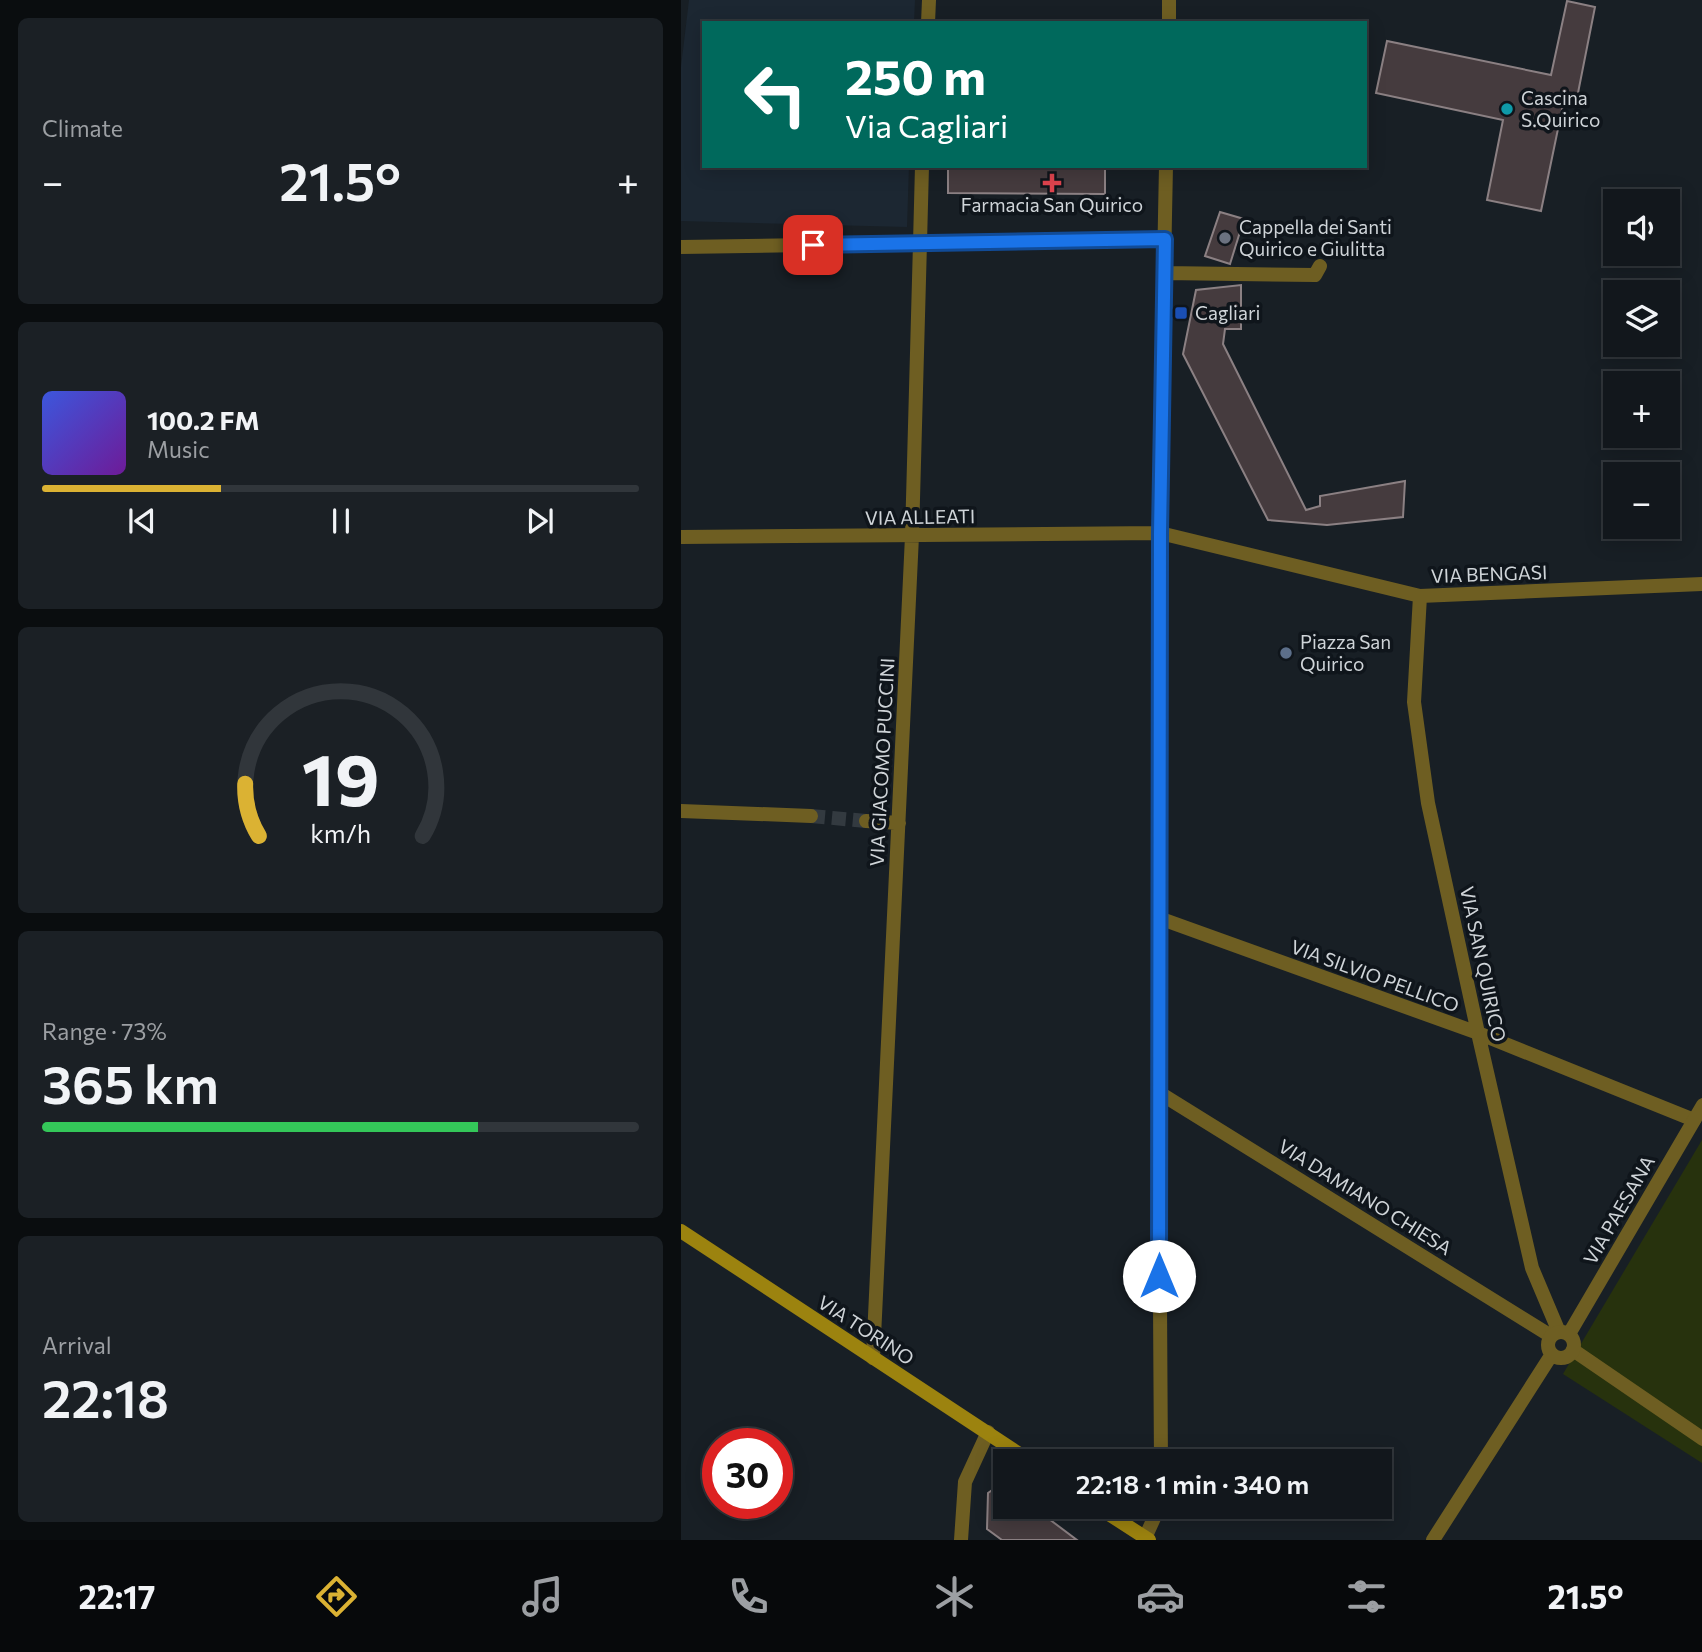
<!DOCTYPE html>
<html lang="en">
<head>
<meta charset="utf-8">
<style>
	body { margin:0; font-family:Commissioner,sans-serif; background:#1b2025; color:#f1f3f6; height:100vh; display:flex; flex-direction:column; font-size:26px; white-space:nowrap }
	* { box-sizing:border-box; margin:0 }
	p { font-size:23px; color:#9c9fa3 }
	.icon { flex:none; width:38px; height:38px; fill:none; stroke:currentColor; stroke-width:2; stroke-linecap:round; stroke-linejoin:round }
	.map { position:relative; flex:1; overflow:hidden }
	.drawer { display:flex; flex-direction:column; gap:18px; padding:18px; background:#0a0d0f; width:681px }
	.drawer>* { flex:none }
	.banner { position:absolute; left:21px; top:21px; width:665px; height:147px; border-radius:0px; box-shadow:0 4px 18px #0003,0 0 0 2px #31363b; background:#00695c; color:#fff; overflow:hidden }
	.buttons { position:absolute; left:922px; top:189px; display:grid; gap:14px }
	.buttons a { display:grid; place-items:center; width:77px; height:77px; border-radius:0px; background:#12171c; box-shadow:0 4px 18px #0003,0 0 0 2px #31363b; font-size:35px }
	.speed { position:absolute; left:21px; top:1428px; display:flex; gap:14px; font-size:35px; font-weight:700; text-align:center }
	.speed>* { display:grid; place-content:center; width:91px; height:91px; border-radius:50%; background:#12171c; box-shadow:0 4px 18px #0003,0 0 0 2px #31363b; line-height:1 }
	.speed .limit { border:10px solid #d22; background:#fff; color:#111 }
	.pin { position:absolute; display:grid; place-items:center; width:60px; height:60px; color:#fff; margin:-30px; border-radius:14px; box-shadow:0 4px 10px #0006 }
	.me { position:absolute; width:77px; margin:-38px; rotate:0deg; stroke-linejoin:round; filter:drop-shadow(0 0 5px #0008) }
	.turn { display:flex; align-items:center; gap:24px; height:147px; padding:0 28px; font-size:32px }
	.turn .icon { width:91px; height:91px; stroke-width:2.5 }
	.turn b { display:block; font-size:49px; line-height:60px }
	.big { font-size:52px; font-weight:600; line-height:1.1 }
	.drawer .widget { flex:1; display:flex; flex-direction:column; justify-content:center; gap:10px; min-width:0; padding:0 24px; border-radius:10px; background:#1b2025 }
	.drawer .dial { align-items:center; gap:0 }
	.dial svg { height:182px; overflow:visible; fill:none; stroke:#31363b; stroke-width:7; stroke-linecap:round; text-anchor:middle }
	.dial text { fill:#f1f3f6; stroke:none }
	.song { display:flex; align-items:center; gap:21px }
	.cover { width:84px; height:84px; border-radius:10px; background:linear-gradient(135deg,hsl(230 70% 55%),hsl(280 70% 35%)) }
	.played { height:7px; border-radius:4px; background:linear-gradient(90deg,#dbb233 30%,#31363b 30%) }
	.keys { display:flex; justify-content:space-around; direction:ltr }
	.heat { display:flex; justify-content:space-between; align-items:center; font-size:38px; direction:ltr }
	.charge { height:10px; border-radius:5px; background:linear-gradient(90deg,#34c759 73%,#31363b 0) }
	.trip { position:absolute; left:312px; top:1449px; width:399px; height:70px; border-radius:0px; background:#12171c; box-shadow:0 4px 18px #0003,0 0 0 2px #31363b; font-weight:600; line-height:70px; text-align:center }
	.dock { display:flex; height:112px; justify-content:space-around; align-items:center; background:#07090b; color:#9c9fa3 }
	.dock .icon { width:49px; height:49px }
	.dock .active { color:#dbb233 }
	.dock b { font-size:32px; color:#f1f3f6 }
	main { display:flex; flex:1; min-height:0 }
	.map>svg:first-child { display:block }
	.built { fill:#1c2732 }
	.green { fill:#27320d }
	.building { fill:#453b3e; stroke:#8b8083; stroke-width:2 }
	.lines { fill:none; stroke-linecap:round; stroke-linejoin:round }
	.minor-tunnel { stroke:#333a40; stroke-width:14; stroke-dasharray:14 7; stroke-linecap:butt }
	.pedestrian { stroke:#6e5e22; stroke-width:14 }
	.minor { stroke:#6e5e22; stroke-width:14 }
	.tertiary { stroke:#6e5e22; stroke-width:14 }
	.secondary { stroke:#9c830f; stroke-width:14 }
	.route-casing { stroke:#114b97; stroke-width:18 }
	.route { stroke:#1a73e8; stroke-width:12 }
	.culture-dot { fill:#0f9aa8; stroke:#0f151b; stroke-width:2.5 }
	.health-dot { fill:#e0444e; stroke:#0f151b; stroke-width:2.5 }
	.worship-dot { fill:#6b7280; stroke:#0f151b; stroke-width:2.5 }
	.transit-dot { fill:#1a4fb4; stroke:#0f151b; stroke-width:2.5 }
	.service-dot { fill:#5c6f8a; stroke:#0f151b; stroke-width:2.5 }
	.labels { text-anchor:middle; stroke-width:7; stroke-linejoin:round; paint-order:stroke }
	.poi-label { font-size:19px; fill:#cfd4d8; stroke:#0f151b; text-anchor:start }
	.street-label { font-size:19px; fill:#cfd4d8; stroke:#0f151b }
</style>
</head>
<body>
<main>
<section class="drawer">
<div class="widget"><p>Climate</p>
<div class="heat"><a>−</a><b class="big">21.5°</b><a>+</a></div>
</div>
<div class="widget">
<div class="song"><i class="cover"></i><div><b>100.2 FM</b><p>Music</p></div></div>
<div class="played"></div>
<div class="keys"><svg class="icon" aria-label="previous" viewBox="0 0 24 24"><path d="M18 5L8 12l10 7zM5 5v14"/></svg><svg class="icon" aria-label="pause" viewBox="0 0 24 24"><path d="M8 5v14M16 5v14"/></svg><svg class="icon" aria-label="next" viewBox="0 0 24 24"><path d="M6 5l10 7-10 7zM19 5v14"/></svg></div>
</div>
<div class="widget dial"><svg viewBox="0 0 100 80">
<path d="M14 69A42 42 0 1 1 86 69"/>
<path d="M14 69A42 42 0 0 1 8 46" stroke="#dbb233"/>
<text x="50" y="56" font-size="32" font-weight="700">19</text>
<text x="50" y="72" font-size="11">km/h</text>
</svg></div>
<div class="widget"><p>Range · 73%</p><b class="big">365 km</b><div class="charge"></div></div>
<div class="widget"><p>Arrival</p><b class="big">22:18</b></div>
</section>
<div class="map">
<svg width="1022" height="1540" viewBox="0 0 1022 1540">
	<rect width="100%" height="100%" fill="#181f25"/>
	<path class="built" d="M8,0H234L233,23H23V166H228L226,227L0,221V67Z"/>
	<path class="green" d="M1021,1140V1463L882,1374Z"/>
	<path class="building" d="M886,1L914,7L896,98L884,95L860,211L806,200L822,120L695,93L706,41L870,75Z
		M267,166H424V194L267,193Z
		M539,212L563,219L549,264L524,256Z
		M560,285V329H544L542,344L625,510L639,506V496L724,481L722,517L646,525L587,520L502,354L515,290Z
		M321,1483L324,1485V1507H352L396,1540H321L306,1529L307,1493Z"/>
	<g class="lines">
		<path class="minor-tunnel" d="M130,816L185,821"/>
		<path class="pedestrian" d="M247,23L248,0
			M239,243L241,166
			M892,1350L1022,1439"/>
		<path class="minor" d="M488,23V0
			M0,247L484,239
			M483,273L634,275L639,266
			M0,537L479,533L739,596L1022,584
			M739,596L733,702L747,803L797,1033L851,1268L878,1332
			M0,811L130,816
			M185,821L218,823
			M478,918L797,1033L1013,1120
			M477,1092L870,1336
			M192,1358L231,536L239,243
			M480,1461C477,1030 476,598 485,166
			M464,1538L478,1507
			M280,1540L284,1482L307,1432"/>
		<path class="tertiary" d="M867 1345a13 13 0 1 1 26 0a13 13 0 1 1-26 0Z
			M888,1334L1022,1105
			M752,1540L871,1354"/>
		<path class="secondary" d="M0,1231L349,1461
			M417,1507L468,1540"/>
	</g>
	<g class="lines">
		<defs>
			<path id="route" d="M132,245L484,239L479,533L478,1276"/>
		</defs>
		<use href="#route" class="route-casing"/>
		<use href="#route" class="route"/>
	</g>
	<circle class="culture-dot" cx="826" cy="109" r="7"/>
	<path class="health-dot" d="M367.5 172.5h7v7h7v7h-7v7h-7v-7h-7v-7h7z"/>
	<circle class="worship-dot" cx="544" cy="238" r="7"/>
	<rect class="transit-dot" x="493" y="306" width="14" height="14" rx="3.5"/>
	<circle class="service-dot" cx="605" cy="653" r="7"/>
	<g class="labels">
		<g class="poi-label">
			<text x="840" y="105">Cascina<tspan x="840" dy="22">S.Quirico</tspan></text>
			<text x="371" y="212" text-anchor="middle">Farmacia San Quirico</text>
			<text x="558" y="234">Cappella dei Santi<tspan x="558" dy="22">Quirico e Giulitta</tspan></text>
			<text x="514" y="320">Cagliari</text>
			<text x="619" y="649">Piazza San<tspan x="619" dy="22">Quirico</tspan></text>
		</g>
		<g class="street-label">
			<text transform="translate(239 517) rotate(-1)" y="7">VIA ALLEATI</text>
			<text transform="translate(808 574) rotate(-2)" y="7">VIA BENGASI</text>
			<text transform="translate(201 762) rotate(-87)" y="7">VIA GIACOMO PUCCINI</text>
			<text transform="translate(802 964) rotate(78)" y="7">VIA SAN QUIRICO</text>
			<text transform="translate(694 976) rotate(20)" y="7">VIA SILVIO PELLICO</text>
			<text transform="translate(684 1197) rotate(32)" y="7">VIA DAMIANO CHIESA</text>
			<text transform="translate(938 1210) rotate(-60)" y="7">VIA PAESANA</text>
			<text transform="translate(185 1330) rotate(33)" y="7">VIA TORINO</text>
		</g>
	</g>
</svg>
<div class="buttons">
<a><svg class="icon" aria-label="sound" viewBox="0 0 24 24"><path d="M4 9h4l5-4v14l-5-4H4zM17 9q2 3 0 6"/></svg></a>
<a><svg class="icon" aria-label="layers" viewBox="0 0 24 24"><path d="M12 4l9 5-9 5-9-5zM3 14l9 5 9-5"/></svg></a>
<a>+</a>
<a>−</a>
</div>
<div class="speed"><div class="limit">30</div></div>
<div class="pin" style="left:132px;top:245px;background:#d93025"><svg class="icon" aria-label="arrive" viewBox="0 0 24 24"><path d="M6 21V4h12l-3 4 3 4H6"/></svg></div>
<svg class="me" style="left:478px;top:1276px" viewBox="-20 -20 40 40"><circle r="19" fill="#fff"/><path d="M0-13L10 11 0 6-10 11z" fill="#1a73e8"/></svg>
<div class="trip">22:18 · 1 min · 340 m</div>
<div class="banner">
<div class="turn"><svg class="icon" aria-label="left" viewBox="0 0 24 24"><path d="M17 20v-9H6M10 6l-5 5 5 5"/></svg><div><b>250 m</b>Via Cagliari</div></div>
</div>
</div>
</main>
<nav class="dock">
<b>22:17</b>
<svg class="icon active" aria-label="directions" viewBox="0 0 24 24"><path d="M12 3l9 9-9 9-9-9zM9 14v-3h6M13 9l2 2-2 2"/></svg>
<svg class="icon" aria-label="music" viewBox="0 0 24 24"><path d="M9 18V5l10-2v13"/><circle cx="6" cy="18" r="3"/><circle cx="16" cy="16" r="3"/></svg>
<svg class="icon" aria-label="phone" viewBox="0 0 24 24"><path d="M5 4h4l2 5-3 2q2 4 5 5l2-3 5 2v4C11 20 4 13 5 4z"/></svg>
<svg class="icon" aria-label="climate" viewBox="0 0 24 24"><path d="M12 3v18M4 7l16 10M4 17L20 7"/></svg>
<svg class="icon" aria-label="car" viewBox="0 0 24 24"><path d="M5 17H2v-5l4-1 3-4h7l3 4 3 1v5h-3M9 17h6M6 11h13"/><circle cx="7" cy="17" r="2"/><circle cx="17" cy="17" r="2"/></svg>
<svg class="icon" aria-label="filters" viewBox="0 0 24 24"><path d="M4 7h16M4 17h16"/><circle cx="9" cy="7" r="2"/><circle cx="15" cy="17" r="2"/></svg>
<b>21.5°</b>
</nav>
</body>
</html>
